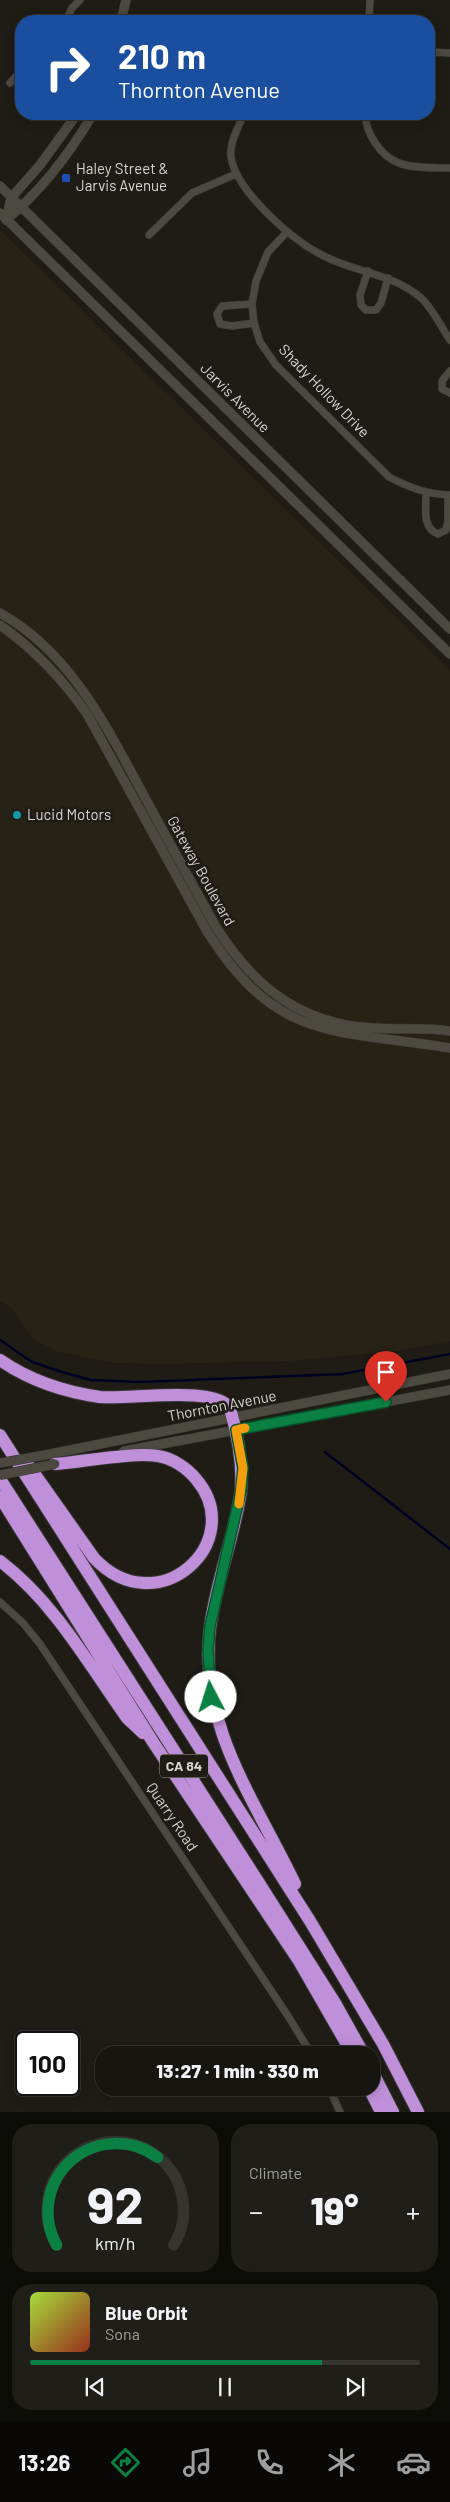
<!DOCTYPE html>
<html lang="en">
<head>
<meta charset="utf-8">
<style>
	body { margin:0; font-family:Barlow,sans-serif; background:#1f1e19; color:#f1f3f6; height:100vh; display:flex; flex-direction:column; font-size:19px; white-space:nowrap }
	* { box-sizing:border-box; margin:0 }
	p { font-size:16px; color:#9e9f9f }
	.icon { flex:none; width:28px; height:28px; fill:none; stroke:currentColor; stroke-width:2; stroke-linecap:round; stroke-linejoin:round }
	.map { position:relative; height:2112px; overflow:hidden }
	.side { display:flex; flex-direction:column; gap:12px; padding:12px; background:#0c0c09; flex:1 }
	.side>* { flex:none }
	.top-card { position:absolute; left:15px; top:15px; width:420px; height:105px; border-radius:20px; box-shadow:0 2px 12px #0003,0 0 0 1px #353430; background:#1a4fa0; color:#fff; overflow:hidden }
	.speed { position:absolute; left:15px; top:2031px; display:flex; gap:10px; font-size:25px; font-weight:700; text-align:center }
	.speed>* { display:grid; place-content:center; width:65px; height:65px; border-radius:50%; background:#161510; box-shadow:0 2px 12px #0003,0 0 0 1px #353430; line-height:1 }
	.speed .limit { border:2px solid #111; border-radius:8px; background:#fff; color:#111 }
	.pin { position:absolute; display:grid; place-items:center; width:42px; height:42px; color:#fff; margin:-51px -21px; border-radius:50% 50% 50% 0; rotate:-45deg; box-shadow:0 0 5px #0007 }
	.pin .icon { rotate:45deg }
	.me { position:absolute; width:55px; margin:-28px; rotate:355deg; stroke-linejoin:round; filter:drop-shadow(0 0 4px #0008) }
	.turn { display:flex; align-items:center; gap:18px; height:105px; padding:0 20px; font-size:22px }
	.turn .icon { width:65px; height:65px; stroke-width:2.5 }
	.turn b { display:block; font-size:35px; line-height:42px }
	.big { font-size:38px; font-weight:800; line-height:1.1 }
	.side .tile { flex:1; display:flex; flex-direction:column; justify-content:center; gap:8px; min-width:0; padding:0 18px; border-radius:20px; background:#1f1e19 }
	.side .dial { align-items:center; gap:0 }
	.dial svg { height:130px; overflow:visible; fill:none; stroke:#353430; stroke-width:7; stroke-linecap:round; text-anchor:middle }
	.dial text { fill:#f1f3f6; stroke:none }
	.song { display:flex; align-items:center; gap:15px }
	.cover { width:60px; height:60px; border-radius:8px; background:linear-gradient(135deg,hsl(80 70% 55%),hsl(10 70% 35%)) }
	.played { height:5px; border-radius:2px; background:linear-gradient(90deg,#0b8043 75%,#353430 75%) }
	.keys { display:flex; justify-content:space-around; direction:ltr }
	.heat { display:flex; justify-content:space-between; align-items:center; font-size:28px; direction:ltr }
	.side .tiles { flex:1; display:grid; gap:12px; grid-template-columns:1fr 1fr }
	.tile:last-child { grid-column:span 2 }
	.trip { position:absolute; left:95px; top:2046px; width:285px; height:50px; border-radius:20px; background:#161510; box-shadow:0 2px 12px #0003,0 0 0 1px #353430; font-weight:800; line-height:50px; text-align:center }
	.menu { display:flex; height:80px; justify-content:space-around; align-items:center; background:#090806; color:#9e9f9f }
	.menu .icon { width:35px; height:35px }
	.menu .selected { color:#0b8043 }
	.menu b { font-size:22px; color:#f1f3f6 }
	.map>svg:first-child { display:block }
	.built { fill:#262215 }
	.lines { fill:none; stroke-linecap:round; stroke-linejoin:round }
	.stream { stroke:#000023; stroke-width:2.5 }
	.street-casing { stroke:#393834; stroke-width:8 }
	.secondary-casing { stroke:#393834; stroke-width:10 }
	.highway-casing { stroke:#393834; stroke-width:14 }
	.street { stroke:#4b4940; stroke-width:7 }
	.secondary { stroke:#4b4940; stroke-width:9 }
	.highway { stroke:#c08fda; stroke-width:12 }
	.secondary-bridge-casing { stroke:#393834; stroke-width:10; stroke-linecap:butt }
	.secondary-bridge { stroke:#4b4940; stroke-width:9 }
	.route-casing { stroke:#07532c; stroke-width:12 }
	.route { stroke:#0b8043; stroke-width:9 }
	.slow { stroke:#f59e0b; stroke-width:9 }
	.transit-dot { fill:#1a4fb4; stroke:#1e1c15; stroke-width:2 }
	.culture-dot { fill:#0f9aa8; stroke:#1e1c15; stroke-width:2 }
	.labels { text-anchor:middle; stroke-width:5; stroke-linejoin:round; paint-order:stroke }
	.shield { fill:#1e1c15; stroke:#9f9e97; stroke-width:1 }
	.shield-label { font-size:14px; font-weight:bold; fill:#d6d5cf }
	.poi-label { font-size:15px; fill:#d6d5cf; stroke:#1e1c15; text-anchor:start }
	.street-label { font-size:15px; fill:#d6d5cf; stroke:#1e1c15 }
</style>
</head>
<body>
<div class="map">
<svg width="450" height="2112" viewBox="0 0 450 2112">
	<rect width="100%" height="100%" fill="#1e1c15"/>
	<path class="built" d="M0,230L450,670V1341L398,1351L289,1361L163,1364L113,1363L59,1352L33,1339L11,1307L0,1301Z"/>
	<g class="lines">
		<path class="stream" d="M0,1340L32,1362L62,1372L91,1380L139,1382L343,1374L450,1354
			M325,1452L450,1549"/>
		<defs>
			<path id="street" d="M66,21L72,8L80,0
				M369,21L370,0
				M429,52L450,53
				M10,83L21,71
				M244,114C239,126 229,143 231,157C236,191 292,240 322,255C353,272 391,273 420,297C432,307 441,327 450,340
				M365,114C366,133 380,156 399,163C414,169 434,167 450,168
				M287,232L268,252L256,281L252,304L254,323L260,342L276,365L389,477C410,488 427,494 450,495
				M149,235L192,193L236,174
				M368,271L360,295L361,305L366,310H376L381,303L388,278
				M252,304L222,306L217,314L220,324L232,326L254,323
				M450,371L442,381V389L450,393
				M426,493C426,508 422,528 438,534L446,530L448,521V495
				M0,1602L23,1623L40,1644L288,2016L312,2055
				M329,2088L340,2112"/>
			<path id="secondary" d="M121,21L126,0
				M0,186L450,629
				M0,213L450,654
				M6,220C41,191 70,153 93,114
				M6,220L11,198L40,165L77,114
				M0,613C74,654 110,734 149,805C171,846 194,887 216,927C254,987 300,1024 373,1028C399,1030 425,1027 450,1031
				M0,625C35,650 62,678 87,714L208,933C278,1043 335,1029 450,1048
				M124,1451L450,1390
				M50,1454L450,1374"/>
			<path id="highway" d="M0,1360C29,1380 65,1392 100,1397C129,1400 215,1385 230,1408C238,1436 243,1462 241,1491C234,1537 216,1582 210,1628C198,1725 255,1800 295,1884
				M0,1435L310,1921L383,2044L418,2112
				M29,1466L94,1558C158,1626 249,1541 196,1479C187,1468 172,1458 158,1456C132,1452 83,1462 55,1464
				M0,1479L259,1883L335,2003L364,2055
				M0,1497L153,1742L299,1961L353,2055
				M0,1561C54,1602 88,1663 127,1718L143,1733
				M371,2069L393,2112
				M369,2088L381,2112"/>
		</defs>
		<use href="#street" class="street-casing"/>
		<use href="#secondary" class="secondary-casing"/>
		<use href="#highway" class="highway-casing"/>
		<use href="#street" class="street"/>
		<use href="#secondary" class="secondary"/>
		<use href="#highway" class="highway"/>
		<defs>
			<path id="secondary-bridge" d="M0,1463L50,1454
				M0,1475L55,1464"/>
		</defs>
		<use href="#secondary-bridge" class="secondary-bridge-casing"/>
		<use href="#secondary-bridge" class="secondary-bridge"/>
	</g>
	<g class="lines">
		<defs>
			<path id="route" d="M211,1697L208,1650L210,1626L241,1491L243,1468L236,1430L386,1402"/>
		</defs>
		<use href="#route" class="route-casing"/>
		<use href="#route" class="route"/>
		<path class="slow" d="M239,1504L243,1468L236,1430L245,1428"/>
	</g>
	<rect class="transit-dot" x="61" y="173" width="10" height="10" rx="2.5"/>
	<circle class="culture-dot" cx="17" cy="815" r="5"/>
	<g class="labels">
		<rect class="shield" x="160" y="1754.5" width="48" height="23" rx="4"/>
		<g class="shield-label">
			<text x="184" y="1771">CA 84</text>
		</g>
		<g class="poi-label">
			<text x="76" y="174">Haley Street &amp;<tspan x="76" dy="17">Jarvis Avenue</tspan></text>
			<text x="27" y="820">Lucid Motors</text>
		</g>
		<g class="street-label">
			<text transform="translate(324 391) rotate(46)" y="5">Shady Hollow Drive</text>
			<text transform="translate(235 398) rotate(45)" y="5">Jarvis Avenue</text>
			<text transform="translate(201 871) rotate(61)" y="5">Gateway Boulevard</text>
			<text transform="translate(222 1406) rotate(-11)" y="5">Thornton Avenue</text>
			<text transform="translate(172 1817) rotate(56)" y="5">Quarry Road</text>
		</g>
	</g>
</svg>
<div class="speed"><div class="limit">100</div></div>
<div class="pin" style="left:386px;top:1402px;background:#d93025"><svg class="icon" aria-label="arrive" viewBox="0 0 24 24"><path d="M6 21V4h12l-3 4 3 4H6"/></svg></div>
<svg class="me" style="left:211px;top:1697px" viewBox="-20 -20 40 40"><circle r="19" fill="#fff"/><path d="M0-13L10 11 0 6-10 11z" fill="#0b8043"/></svg>
<div class="trip">13:27 · 1 min · 330 m</div>
<div class="top-card">
<div class="turn"><svg class="icon" aria-label="right" viewBox="0 0 24 24"><path d="M7 20v-9h11M14 6l5 5-5 5"/></svg><div><b>210 m</b>Thornton Avenue</div></div>
</div>
</div>
<section class="side">
<div class="tiles">
<div class="tile dial"><svg viewBox="0 0 100 80">
<path d="M14 69A42 42 0 1 1 86 69"/>
<path d="M14 69A42 42 0 0 1 76 15" stroke="#0b8043"/>
<text x="50" y="56" font-size="32" font-weight="700">92</text>
<text x="50" y="72" font-size="11">km/h</text>
</svg></div>
<div class="tile"><p>Climate</p>
<div class="heat"><a>−</a><b class="big">19°</b><a>+</a></div>
</div>
<div class="tile">
<div class="song"><i class="cover"></i><div><b>Blue Orbit</b><p>Sona</p></div></div>
<div class="played"></div>
<div class="keys"><svg class="icon" aria-label="previous" viewBox="0 0 24 24"><path d="M18 5L8 12l10 7zM5 5v14"/></svg><svg class="icon" aria-label="pause" viewBox="0 0 24 24"><path d="M8 5v14M16 5v14"/></svg><svg class="icon" aria-label="next" viewBox="0 0 24 24"><path d="M6 5l10 7-10 7zM19 5v14"/></svg></div>
</div>
</div>
</section>
<nav class="menu">
<b>13:26</b>
<svg class="icon selected" aria-label="directions" viewBox="0 0 24 24"><path d="M12 3l9 9-9 9-9-9zM9 14v-3h6M13 9l2 2-2 2"/></svg>
<svg class="icon" aria-label="music" viewBox="0 0 24 24"><path d="M9 18V5l10-2v13"/><circle cx="6" cy="18" r="3"/><circle cx="16" cy="16" r="3"/></svg>
<svg class="icon" aria-label="phone" viewBox="0 0 24 24"><path d="M5 4h4l2 5-3 2q2 4 5 5l2-3 5 2v4C11 20 4 13 5 4z"/></svg>
<svg class="icon" aria-label="climate" viewBox="0 0 24 24"><path d="M12 3v18M4 7l16 10M4 17L20 7"/></svg>
<svg class="icon" aria-label="car" viewBox="0 0 24 24"><path d="M5 17H2v-5l4-1 3-4h7l3 4 3 1v5h-3M9 17h6M6 11h13"/><circle cx="7" cy="17" r="2"/><circle cx="17" cy="17" r="2"/></svg>
</nav>
</body>
</html>
